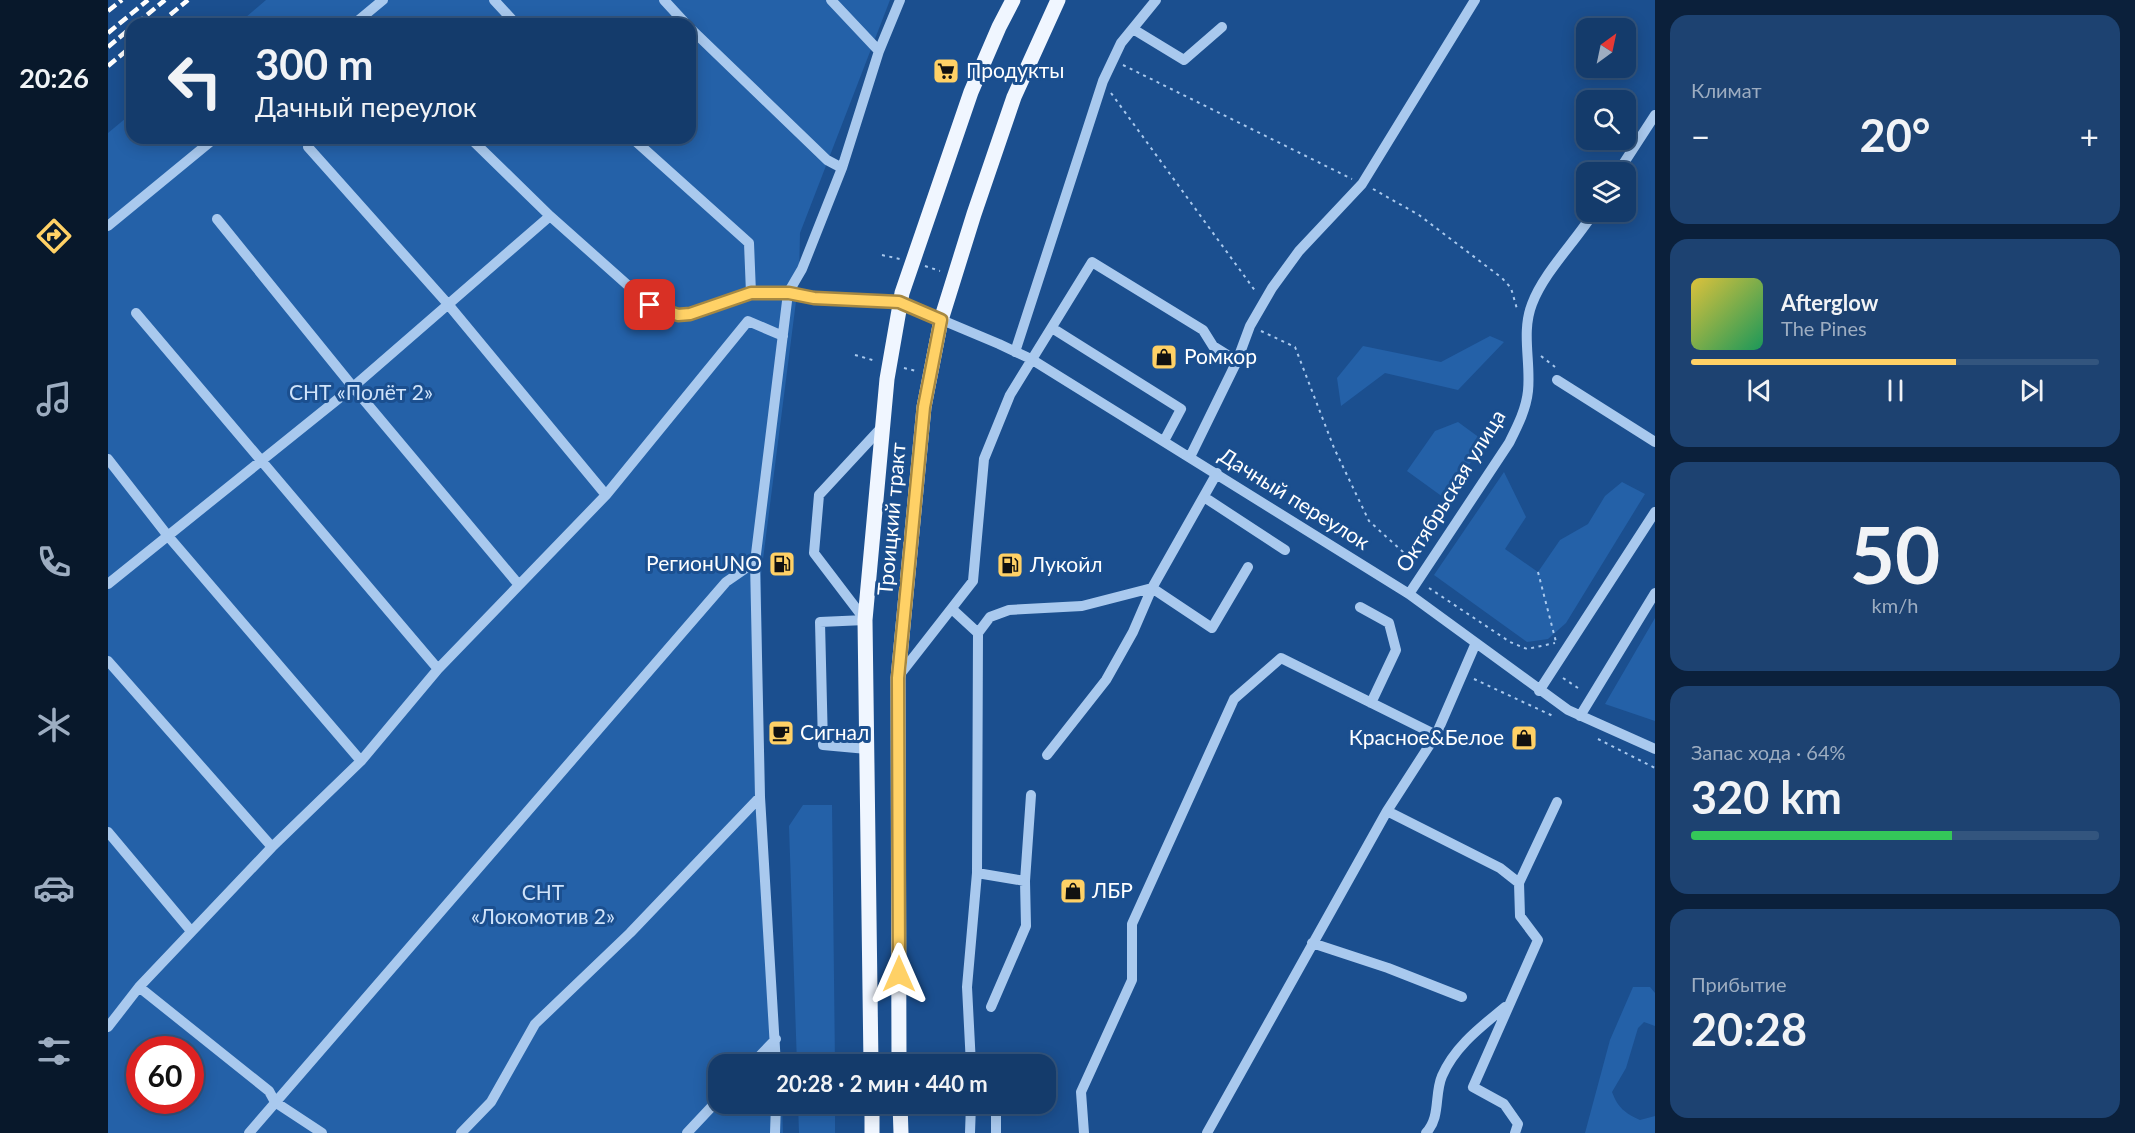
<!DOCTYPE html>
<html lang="ru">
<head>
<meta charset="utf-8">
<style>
	body { margin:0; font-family:Lato,sans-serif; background:#1d4271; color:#f1f3f6; height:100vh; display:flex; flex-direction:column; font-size:22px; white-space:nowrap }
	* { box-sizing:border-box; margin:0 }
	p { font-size:20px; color:#9dadc1 }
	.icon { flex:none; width:33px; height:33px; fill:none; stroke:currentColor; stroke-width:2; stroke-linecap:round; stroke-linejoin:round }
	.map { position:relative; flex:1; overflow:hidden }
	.side { display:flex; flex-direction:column; gap:15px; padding:15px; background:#0b203b; width:480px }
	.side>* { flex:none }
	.hud { position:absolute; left:18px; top:18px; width:570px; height:126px; border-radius:18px; box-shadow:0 3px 15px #0003,0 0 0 2px #33557e; background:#143b6b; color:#f1f3f6; overflow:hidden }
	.needle { width:39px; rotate:33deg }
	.controls { position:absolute; left:1468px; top:18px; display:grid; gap:12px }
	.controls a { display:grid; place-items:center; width:60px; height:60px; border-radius:12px; background:#143b6b; box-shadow:0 3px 15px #0003,0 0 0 2px #33557e; font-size:30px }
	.speed { position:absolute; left:18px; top:1036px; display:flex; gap:12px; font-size:30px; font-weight:700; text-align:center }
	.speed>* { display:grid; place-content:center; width:78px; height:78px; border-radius:50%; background:#143b6b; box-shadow:0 3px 15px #0003,0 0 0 2px #33557e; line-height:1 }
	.speed .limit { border:9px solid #d22; background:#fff; color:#111 }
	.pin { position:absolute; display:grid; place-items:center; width:51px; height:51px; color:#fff; margin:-26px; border-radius:12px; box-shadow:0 3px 9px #0006 }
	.me { position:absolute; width:66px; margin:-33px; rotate:0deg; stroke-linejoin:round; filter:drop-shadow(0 0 4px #0008) }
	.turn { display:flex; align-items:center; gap:21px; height:126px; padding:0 30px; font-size:27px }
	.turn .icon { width:78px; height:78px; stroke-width:2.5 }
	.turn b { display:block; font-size:42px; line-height:51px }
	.big { font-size:45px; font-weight:700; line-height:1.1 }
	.side .card { flex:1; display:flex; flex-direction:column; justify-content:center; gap:9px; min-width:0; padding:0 21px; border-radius:18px; background:#1d4271 }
	.side .dial { align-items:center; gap:0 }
	.dial b { font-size:78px; line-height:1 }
	.song { display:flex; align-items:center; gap:18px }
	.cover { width:72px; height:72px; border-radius:9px; background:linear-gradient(135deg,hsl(50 70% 55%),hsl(150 70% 35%)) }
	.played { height:6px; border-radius:3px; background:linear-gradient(90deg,#ffd166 65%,#33557e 65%) }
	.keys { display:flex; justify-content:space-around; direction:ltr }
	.heat { display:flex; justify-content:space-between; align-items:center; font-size:33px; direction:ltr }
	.charge { height:9px; border-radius:4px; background:linear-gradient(90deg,#34c759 64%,#33557e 0) }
	.trip { position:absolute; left:600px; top:1054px; width:348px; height:60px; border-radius:18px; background:#143b6b; box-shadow:0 3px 15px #0003,0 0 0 2px #33557e; font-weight:700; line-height:60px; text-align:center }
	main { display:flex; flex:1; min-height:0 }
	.menu { display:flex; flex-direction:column; width:108px; justify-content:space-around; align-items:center; background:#08182b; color:#9dadc1 }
	.menu .icon { width:42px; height:42px }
	.menu .active { color:#ffd166 }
	.menu b { font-size:27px; color:#f1f3f6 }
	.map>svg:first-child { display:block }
	.green { fill:#2461a8; fill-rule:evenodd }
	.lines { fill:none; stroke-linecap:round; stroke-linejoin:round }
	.path { stroke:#a9c9ee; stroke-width:2; stroke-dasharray:3 4.5; stroke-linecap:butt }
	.minor { stroke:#a9c9ee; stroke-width:10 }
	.major { stroke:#f0f6ff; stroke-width:15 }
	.rail { stroke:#fff; stroke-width:4.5; stroke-dasharray:10 4.5; stroke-linecap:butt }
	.route-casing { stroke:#a68842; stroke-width:15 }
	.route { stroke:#ffd166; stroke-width:10 }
	.labels { text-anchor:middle; stroke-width:6; stroke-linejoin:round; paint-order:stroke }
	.poi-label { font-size:21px; fill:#fff; stroke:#1b4f8f; text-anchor:start }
	.park-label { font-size:21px; fill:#cfe3fa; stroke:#1b4f8f }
	.street-label { font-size:21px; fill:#fff; stroke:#1b4f8f }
</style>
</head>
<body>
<main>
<nav class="menu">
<b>20:26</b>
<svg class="icon active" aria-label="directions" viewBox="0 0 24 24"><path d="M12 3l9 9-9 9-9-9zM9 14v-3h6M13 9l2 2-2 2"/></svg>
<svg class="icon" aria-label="music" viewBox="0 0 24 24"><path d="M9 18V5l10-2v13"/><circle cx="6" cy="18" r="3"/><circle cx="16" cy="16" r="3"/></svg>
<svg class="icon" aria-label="phone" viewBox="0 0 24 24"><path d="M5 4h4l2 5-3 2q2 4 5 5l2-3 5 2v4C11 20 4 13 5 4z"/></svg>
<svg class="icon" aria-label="climate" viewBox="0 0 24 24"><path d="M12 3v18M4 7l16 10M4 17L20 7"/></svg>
<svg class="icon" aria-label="car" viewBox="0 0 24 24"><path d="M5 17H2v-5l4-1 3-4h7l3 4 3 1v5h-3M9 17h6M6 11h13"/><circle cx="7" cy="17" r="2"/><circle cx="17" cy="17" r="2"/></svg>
<svg class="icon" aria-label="filters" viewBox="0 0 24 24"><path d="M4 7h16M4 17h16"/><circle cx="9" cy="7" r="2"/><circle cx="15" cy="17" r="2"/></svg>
</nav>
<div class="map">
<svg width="1547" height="1133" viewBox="0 0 1547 1133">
	<rect width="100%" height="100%" fill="#1b4f8f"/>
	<path class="green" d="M158,0H782L692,233L691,278L653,575L655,762L671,1065H610V1104H674L675,1133H0V133L24,113V138H582V24H130ZM32,1050H82V1101H32Z
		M1382,336L1396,342L1350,390L1277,373L1233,406L1229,378L1255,346L1333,362Z
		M1350,422L1376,441L1339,500L1299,471L1327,431Z
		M1396,472L1418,517L1397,549L1430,572L1452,540L1480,524L1497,496L1514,482L1537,494L1458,623L1440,639L1419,642L1326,575Z
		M1547,618V721L1497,704Z
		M695,805H724L727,1065H689L681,826Z
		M1525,987H1542L1547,993V1026L1536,1022L1530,1028L1518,1068L1504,1092C1510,1108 1517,1113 1532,1120L1547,1116V1133H1477L1502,1040Z
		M690,1104H727V1133H691Z"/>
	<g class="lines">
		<path class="path" d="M1015,65L1244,179
			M1003,93L1148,292
			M1265,189L1311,215L1394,278L1403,288L1409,309
			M774,255L792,259
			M817,266L832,271
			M1153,331L1187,347L1226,448L1261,521L1306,562
			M747,355L768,361
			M1433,356L1447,367
			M796,368L808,371
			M1430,572L1448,642
			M1321,588L1402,642L1419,649L1447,643
			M1455,678L1473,690
			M1366,679L1445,716
			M1490,739L1547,768"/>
		<path class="minor" d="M386,0L408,24
			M556,0L578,24
			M723,0L771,51
			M246,24L275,0
			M582,28L719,160L734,168L694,269L680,293L647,562L652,797L668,1065
			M1025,29L1076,60L1114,27
			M362,138L442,216
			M524,138L641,243L643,293
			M200,147L339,303L498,495
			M734,168L771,51L792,0
			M1510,172L1547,115
			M109,219L245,387L411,585
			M0,226L107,138
			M28,313L330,669
			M944,328L1073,409L1056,441
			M907,352L995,81L1013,43L1048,0
			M1449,380L1547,442
			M1082,457L1129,361L1142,326L1164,288L1191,251L1254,184L1367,0
			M0,459L60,536L253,761
			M1109,473L1044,588L1104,628L1140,567
			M1096,497L1177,550
			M0,584L245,387L442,216L542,305L570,315L582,314L643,293H680L706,298L791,302L891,344L923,359L1301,594L1460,710L1547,749
			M1301,594L1401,443C1409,427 1418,410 1420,391C1423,362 1413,332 1424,304C1436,272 1468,241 1486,212
			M1252,607L1281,623L1288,650L1263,703
			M844,609L870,633L869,873L859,987L863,1065
			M757,620L706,553L711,495L775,426
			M757,620L712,622L715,745L759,749
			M870,633L882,617L901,610L974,606L1044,588
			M0,661L164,847
			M790,677L865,581L876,459L902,395L984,262L1095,330L1105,346L1129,361
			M1431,691L1547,512
			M1472,716L1547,593
			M939,755L998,680L1025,632L1044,588
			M1279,811L1392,868L1411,883L1412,916L1430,940L1365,1087L1396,1104L1410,1124L1407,1133
			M0,832L83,931
			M869,873L917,881
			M1411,883L1449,802
			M1204,943L1280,968L1354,997
			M31,987L164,847L253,761L330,669L498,495L640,321L675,336
			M883,1007L918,926L917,881L923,795
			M0,1027L31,987L161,1091L167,1102L214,1133
			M643,1065L668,1039
			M141,1133L618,582L647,562
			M353,1133L383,1102L427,1024L522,933L652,797
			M579,1133L610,1100
			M667,1133L668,1104
			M862,1133L863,1104
			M888,1133V1104
			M976,1133L973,1092L1024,980V924L1126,699L1173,658L1328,735
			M1099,1133L1279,811L1328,735L1367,645
			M1318,1133C1333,1117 1326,1095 1334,1076C1347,1046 1373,1027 1397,1007"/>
		<path class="major" d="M763,1065L757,620L779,379L794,293L863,92L891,27L905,0
			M791,1065L790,678L816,407L833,320L866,214L906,97L950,0
			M764,1104V1133
			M792,1104L793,1133"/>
		<path class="rail" d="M0,11L14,0
			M28,24L57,0
			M51,24L80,0
			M0,33L40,0
			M0,47L24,27
			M0,66L24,46"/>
	</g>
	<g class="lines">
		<defs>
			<path id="route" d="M542,305L570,315L582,314L643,293H681L706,298L791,302L833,320L816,407L790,678L791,974"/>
		</defs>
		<use href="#route" class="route-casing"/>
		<use href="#route" class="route"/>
	</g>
	<defs>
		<symbol id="supermarket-square" viewBox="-11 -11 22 22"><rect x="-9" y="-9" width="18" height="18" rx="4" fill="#ffd166" stroke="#1b4f8f"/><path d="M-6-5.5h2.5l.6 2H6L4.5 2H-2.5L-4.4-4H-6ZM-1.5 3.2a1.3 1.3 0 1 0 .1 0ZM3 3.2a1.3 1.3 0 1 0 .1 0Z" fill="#111"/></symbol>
		<symbol id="shop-square" viewBox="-11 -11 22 22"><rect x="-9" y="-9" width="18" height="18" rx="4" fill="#ffd166" stroke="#1b4f8f"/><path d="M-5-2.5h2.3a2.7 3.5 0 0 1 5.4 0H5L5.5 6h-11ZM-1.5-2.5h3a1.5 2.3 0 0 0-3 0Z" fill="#111"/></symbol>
		<symbol id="fuel-square" viewBox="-11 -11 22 22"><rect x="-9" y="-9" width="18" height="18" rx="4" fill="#ffd166" stroke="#1b4f8f"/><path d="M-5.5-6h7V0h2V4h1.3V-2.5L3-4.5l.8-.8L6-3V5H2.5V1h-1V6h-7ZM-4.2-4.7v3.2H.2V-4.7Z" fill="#111"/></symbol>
		<symbol id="cafe-square" viewBox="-11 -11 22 22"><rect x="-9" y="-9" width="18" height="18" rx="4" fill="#ffd166" stroke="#1b4f8f"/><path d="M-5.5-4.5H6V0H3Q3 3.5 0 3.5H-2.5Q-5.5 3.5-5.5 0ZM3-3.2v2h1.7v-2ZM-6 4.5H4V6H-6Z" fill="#111"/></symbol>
	</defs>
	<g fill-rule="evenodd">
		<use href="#supermarket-square" x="823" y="56" width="30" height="30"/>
		<use href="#shop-square" x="1041" y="342" width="30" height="30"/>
		<use href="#fuel-square" x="659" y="549" width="30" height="30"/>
		<use href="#fuel-square" x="887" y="550" width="30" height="30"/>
		<use href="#cafe-square" x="658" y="718" width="30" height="30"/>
		<use href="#shop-square" x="1401" y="723" width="30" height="30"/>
		<use href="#shop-square" x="950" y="876" width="30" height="30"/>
	</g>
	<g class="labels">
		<g class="poi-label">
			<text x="858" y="78">Продукты</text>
			<text x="1076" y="364">Ромкор</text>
			<text x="654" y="571" text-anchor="end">РегионUNO</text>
			<text x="922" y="572">Лукойл</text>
			<text x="692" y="740">Сигнал</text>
			<text x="1396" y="745" text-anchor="end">Красное&amp;Белое</text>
			<text x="984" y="898">ЛБР</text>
		</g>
		<g class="park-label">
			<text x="253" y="400">СНТ «Полёт 2»</text>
			<text x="435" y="900">СНТ<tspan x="435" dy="24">«Локомотив 2»</tspan></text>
		</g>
		<g class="street-label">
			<text transform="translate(1343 491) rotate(-58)" y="7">Октябрьская улица</text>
			<text transform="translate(1186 499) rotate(32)" y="7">Дачный переулок</text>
			<text transform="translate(784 519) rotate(-85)" y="7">Троицкий тракт</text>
		</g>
	</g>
</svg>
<div class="controls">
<a><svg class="needle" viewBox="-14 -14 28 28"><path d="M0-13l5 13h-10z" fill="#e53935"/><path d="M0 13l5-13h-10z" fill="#9dadc1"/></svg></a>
<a><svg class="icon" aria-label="search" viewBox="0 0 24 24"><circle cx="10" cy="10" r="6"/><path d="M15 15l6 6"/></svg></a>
<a><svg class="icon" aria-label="layers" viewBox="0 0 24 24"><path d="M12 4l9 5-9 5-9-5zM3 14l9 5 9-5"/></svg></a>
</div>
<div class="speed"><div class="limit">60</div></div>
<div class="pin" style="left:542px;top:305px;background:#d93025"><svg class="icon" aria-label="arrive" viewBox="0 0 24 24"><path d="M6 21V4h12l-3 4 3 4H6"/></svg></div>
<svg class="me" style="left:791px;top:974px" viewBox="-20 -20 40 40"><path d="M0-17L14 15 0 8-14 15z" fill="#ffd166" stroke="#fff" stroke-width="4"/></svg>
<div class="trip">20:28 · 2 мин · 440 m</div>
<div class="hud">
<div class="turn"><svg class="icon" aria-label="left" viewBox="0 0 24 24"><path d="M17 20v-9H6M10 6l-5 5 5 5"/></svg><div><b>300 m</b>Дачный переулок</div></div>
</div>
</div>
<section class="side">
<div class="card"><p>Климат</p>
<div class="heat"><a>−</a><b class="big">20°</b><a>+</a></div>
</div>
<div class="card">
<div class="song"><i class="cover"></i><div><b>Afterglow</b><p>The Pines</p></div></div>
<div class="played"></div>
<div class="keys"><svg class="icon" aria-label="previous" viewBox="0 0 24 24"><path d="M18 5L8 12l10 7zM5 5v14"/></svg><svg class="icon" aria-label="pause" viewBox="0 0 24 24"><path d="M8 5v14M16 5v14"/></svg><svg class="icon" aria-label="next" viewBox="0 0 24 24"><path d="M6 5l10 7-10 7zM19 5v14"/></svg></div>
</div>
<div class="card dial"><b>50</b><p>km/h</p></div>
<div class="card"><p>Запас хода · 64%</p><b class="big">320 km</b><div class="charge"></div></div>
<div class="card"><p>Прибытие</p><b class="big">20:28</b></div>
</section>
</main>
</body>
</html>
